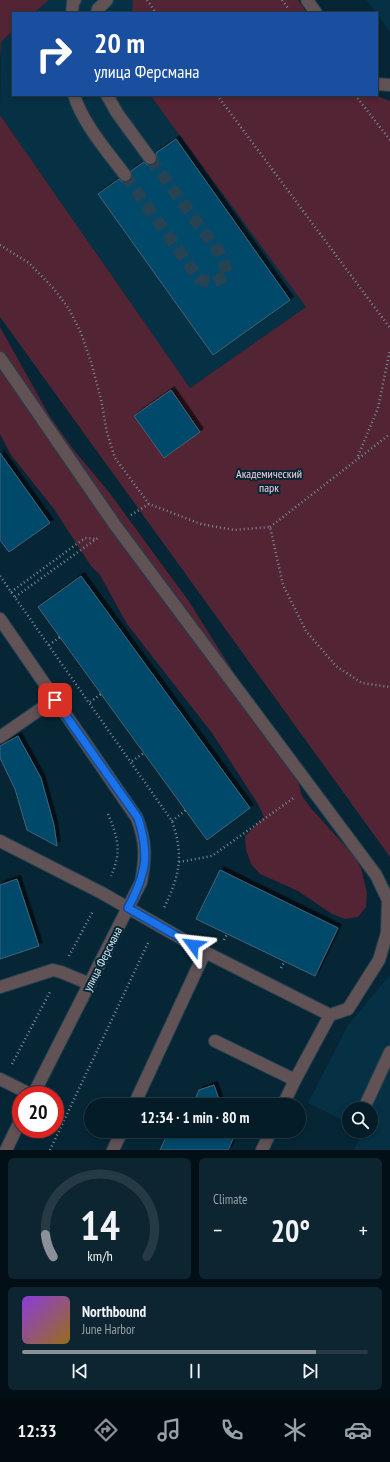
<!DOCTYPE html>
<html lang="en">
<head>
<meta charset="utf-8">
<style>
	body { margin:0; font-family:"PT Sans Narrow",sans-serif; background:#0d2530; color:#f1f3f6; height:100vh; display:flex; flex-direction:column; font-size:15px; white-space:nowrap }
	* { box-sizing:border-box; margin:0 }
	p { font-size:13px; color:#97a1a8 }
	.icon { flex:none; width:22px; height:22px; fill:none; stroke:currentColor; stroke-width:2; stroke-linecap:round; stroke-linejoin:round }
	.map { position:relative; height:1150px; overflow:hidden }
	.drawer { display:flex; flex-direction:column; gap:8px; padding:8px; background:#020f16; flex:1 }
	.drawer>* { flex:none }
	.hud { position:absolute; left:12px; top:12px; width:366px; height:84px; border-radius:0px; box-shadow:0 2px 6px #0003,0 0 0 1px #253a45; background:#1a4fa0; color:#fff; overflow:hidden }
	.fabs { position:absolute; left:342px; top:1102px; display:grid; gap:8px }
	.fabs a { display:grid; place-items:center; width:36px; height:36px; border-radius:50%; background:#041c28; box-shadow:0 2px 6px #0003,0 0 0 1px #253a45; font-size:20px }
	.speed { position:absolute; left:12px; top:1086px; display:flex; gap:8px; font-size:20px; font-weight:700; text-align:center }
	.speed>* { display:grid; place-content:center; width:52px; height:52px; border-radius:50%; background:#041c28; box-shadow:0 2px 6px #0003,0 0 0 1px #253a45; line-height:1 }
	.speed .limit { border:6px solid #d22; background:#fff; color:#111 }
	.pin { position:absolute; display:grid; place-items:center; width:34px; height:34px; color:#fff; margin:-17px; border-radius:8px; box-shadow:0 2px 6px #0006 }
	.me { position:absolute; width:44px; margin:-22px; rotate:300deg; stroke-linejoin:round; filter:drop-shadow(0 0 3px #0008) }
	.turn { display:flex; align-items:center; gap:14px; height:84px; padding:0 16px; font-size:18px }
	.turn .icon { width:52px; height:52px; stroke-width:2.5 }
	.turn b { display:block; font-size:28px; line-height:34px }
	.big { font-size:30px; font-weight:700; line-height:1.1 }
	.drawer .card { flex:1; display:flex; flex-direction:column; justify-content:center; gap:6px; min-width:0; padding:0 14px; border-radius:6px; background:#0d2530 }
	.drawer .dial { align-items:center; gap:0 }
	.dial svg { height:104px; overflow:visible; fill:none; stroke:#253a45; stroke-width:7; stroke-linecap:round; text-anchor:middle }
	.dial text { fill:#f1f3f6; stroke:none }
	.song { display:flex; align-items:center; gap:12px }
	.cover { width:48px; height:48px; border-radius:6px; background:linear-gradient(135deg,hsl(270 70% 55%),hsl(40 70% 35%)) }
	.played { height:4px; border-radius:2px; background:linear-gradient(90deg,#8c9099 85%,#253a45 85%) }
	.keys { display:flex; justify-content:space-around; direction:ltr }
	.heat { display:flex; justify-content:space-between; align-items:center; font-size:22px; direction:ltr }
	.drawer .tiles { flex:1; display:grid; gap:8px; grid-template-columns:1fr 1fr }
	.card:last-child { grid-column:span 2 }
	.trip { position:absolute; left:84px; top:1098px; width:222px; height:40px; border-radius:20px; background:#041c28; box-shadow:0 2px 6px #0003,0 0 0 1px #253a45; font-weight:700; line-height:40px; text-align:center }
	.menu { display:flex; height:64px; justify-content:space-around; align-items:center; background:#020b10; color:#97a1a8 }
	.menu .icon { width:28px; height:28px }
	.menu .current { color:#8c9099 }
	.menu b { font-size:18px; color:#f1f3f6 }
	.map>svg:first-child { display:block }
	.built { fill:#063144 }
	.green { fill:#532434 }
	.building { fill:#004a6a; stroke:#436375; filter:url(#shadow) }
	.lines { fill:none; stroke-linecap:round; stroke-linejoin:round }
	.minor-tunnel { stroke:#254352; stroke-width:12; stroke-dasharray:12 6; stroke-linecap:butt }
	.minor-casing { stroke:#234150; stroke-width:14 }
	.path { stroke:#768d9b; stroke-width:2.5; stroke-dasharray:1 3; stroke-linecap:butt }
	.minor { stroke:#615256; stroke-width:12 }
	.route-casing { stroke:#114b97; stroke-width:10 }
	.route { stroke:#1a73e8; stroke-width:7 }
	.labels { text-anchor:middle; stroke-width:4; stroke-linejoin:round; paint-order:stroke }
	.park-label { font-size:12px; fill:#f6d0da; stroke:#062636 }
	.street-label { font-size:12px; fill:#d4e5f0; stroke:#062636 }
</style>
</head>
<body>
<div class="map">
<svg width="390" height="1150" viewBox="0 0 390 1150">
	<defs>
		<filter id="shadow"><feDropShadow dx="3.5" dy="-3.5" stdDeviation="0" flood-color="#0009"/></filter>
	</defs>
	<rect width="100%" height="100%" fill="#062636"/>
	<path class="built" d="M49,0H133L132,13H34Z
		M366,0H390V32L377,13Z
		M13,31V95H150L306,307L190,388L0,115L1,42Z
		M390,975V1150H354L364,1131H371V1109H349V1123L308,1103L348,1025Z"/>
	<path class="green" d="M0,0H49L34,13H13V31L1,42L0,60Z
		M133,0H298L307,13H132Z
		M150,95H374L390,101V857L0,317V115L190,388L306,307Z
		M0,327L49,415L73,449L108,491L188,600L295,770L302,796L310,807L354,856L361,868L367,893L366,907L358,917L345,919L332,914L298,891L260,874L251,864L246,850L245,836L264,817L258,804L212,733L127,624L100,575L91,566L54,509L11,455L0,434Z"/>
	<path class="building" d="M176,139L290,300L213,355L98,194L119,179L122,182L129,181L132,178L131,171L144,162L147,165L154,164L157,158L156,153Z
		M171,390L200,432L164,458L134,416Z
		M0,453L50,523L9,552L0,540Z
		M81,576L250,808L207,840L38,607Z
		M18,736L41,778L54,825L57,846L27,830L15,789L0,758V746Z
		M220,870L338,928L315,976L196,919Z
		M17,879L39,946L0,959V885Z
		M214,1085L221,1105H189L193,1104L199,1090Z
		M169,1131H230L233,1139L228,1150H160Z"/>
	<g class="lines">
		<path class="minor-tunnel" d="M125,175L199,279L212,283L228,275L220,254L150,158"/>
		<defs>
			<path id="minor" d="M307,0L316,13
				M72,13L73,2L75,0
				M97,13L98,9L107,0
				M377,84L390,85
				M74,95C83,124 107,151 125,175
				M107,95L117,113L150,158
				M0,358L115,525L376,875L388,900L387,933L379,960L348,1009L330,1015L205,952L102,893L0,841
				M0,619L137,818C146,842 146,857 141,882L33,1095
				M0,737L55,699
				M0,987L53,970L61,972L90,984
				M215,1041L295,1080L283,1105
				M0,1079L32,1095
				M295,1080L330,1015
				M366,1104L390,1052
				M134,1105L205,952
				M6,1150L21,1119
				M113,1150L122,1131
				M262,1150L271,1131"/>
		</defs>
		<use href="#minor" class="minor-casing"/>
		<path class="path" d="M147,0L156,13
			M282,0L288,8
			M217,95L390,328
			M355,95L390,140
			M0,245L29,263L54,289L69,309L81,333L91,362L101,399L107,433L115,458L149,504L201,524L234,530L270,527L283,585L306,631L336,666L362,683L390,687
			M358,456L378,408L390,350
			M131,515L149,504
			M270,527L390,434
			M0,576L172,821C184,856 180,874 164,908
			M11,592L85,538L95,539
			M15,597L99,537
			M49,645L60,637
			M90,702L101,694
			M132,761L144,753
			M108,814C118,838 122,852 111,876
			M172,821L186,810
			M179,862L212,856L295,797
			M224,940L227,934
			M69,956L93,911
			M281,968L284,962
			M12,1064L50,992
			M50,1150L149,941"/>
		<use href="#minor" class="minor"/>
	</g>
	<g class="lines">
		<defs>
			<path id="route" d="M55,700L138,818C150,855 146,874 128,908L193,945"/>
		</defs>
		<use href="#route" class="route-casing"/>
		<use href="#route" class="route"/>
	</g>
	<g class="labels">
		<g class="park-label">
			<text x="269" y="478">Академический<tspan x="269" dy="14">парк</tspan></text>
		</g>
		<g class="street-label">
			<text transform="translate(103 959) rotate(-63)" y="4">улица Ферсмана</text>
		</g>
	</g>
</svg>
<div class="fabs">
<a><svg class="icon" aria-label="search" viewBox="0 0 24 24"><circle cx="10" cy="10" r="6"/><path d="M15 15l6 6"/></svg></a>
</div>
<div class="speed"><div class="limit">20</div></div>
<div class="pin" style="left:55px;top:700px;background:#d93025"><svg class="icon" aria-label="arrive" viewBox="0 0 24 24"><path d="M6 21V4h12l-3 4 3 4H6"/></svg></div>
<svg class="me" style="left:193px;top:945px" viewBox="-20 -20 40 40"><path d="M0-17L14 15 0 8-14 15z" fill="#1a73e8" stroke="#fff" stroke-width="4"/></svg>
<div class="trip">12:34 · 1 min · 80 m</div>
<div class="hud">
<div class="turn"><svg class="icon" aria-label="right" viewBox="0 0 24 24"><path d="M7 20v-9h11M14 6l5 5-5 5"/></svg><div><b>20 m</b>улица Ферсмана</div></div>
</div>
</div>
<section class="drawer">
<div class="tiles">
<div class="card dial"><svg viewBox="0 0 100 80">
<path d="M14 69A42 42 0 1 1 86 69"/>
<path d="M14 69A42 42 0 0 1 8 52" stroke="#8c9099"/>
<text x="50" y="56" font-size="32" font-weight="700">14</text>
<text x="50" y="72" font-size="11">km/h</text>
</svg></div>
<div class="card"><p>Climate</p>
<div class="heat"><a>−</a><b class="big">20°</b><a>+</a></div>
</div>
<div class="card">
<div class="song"><i class="cover"></i><div><b>Northbound</b><p>June Harbor</p></div></div>
<div class="played"></div>
<div class="keys"><svg class="icon" aria-label="previous" viewBox="0 0 24 24"><path d="M18 5L8 12l10 7zM5 5v14"/></svg><svg class="icon" aria-label="pause" viewBox="0 0 24 24"><path d="M8 5v14M16 5v14"/></svg><svg class="icon" aria-label="next" viewBox="0 0 24 24"><path d="M6 5l10 7-10 7zM19 5v14"/></svg></div>
</div>
</div>
</section>
<nav class="menu">
<b>12:33</b>
<svg class="icon current" aria-label="directions" viewBox="0 0 24 24"><path d="M12 3l9 9-9 9-9-9zM9 14v-3h6M13 9l2 2-2 2"/></svg>
<svg class="icon" aria-label="music" viewBox="0 0 24 24"><path d="M9 18V5l10-2v13"/><circle cx="6" cy="18" r="3"/><circle cx="16" cy="16" r="3"/></svg>
<svg class="icon" aria-label="phone" viewBox="0 0 24 24"><path d="M5 4h4l2 5-3 2q2 4 5 5l2-3 5 2v4C11 20 4 13 5 4z"/></svg>
<svg class="icon" aria-label="climate" viewBox="0 0 24 24"><path d="M12 3v18M4 7l16 10M4 17L20 7"/></svg>
<svg class="icon" aria-label="car" viewBox="0 0 24 24"><path d="M5 17H2v-5l4-1 3-4h7l3 4 3 1v5h-3M9 17h6M6 11h13"/><circle cx="7" cy="17" r="2"/><circle cx="17" cy="17" r="2"/></svg>
</nav>
</body>
</html>
